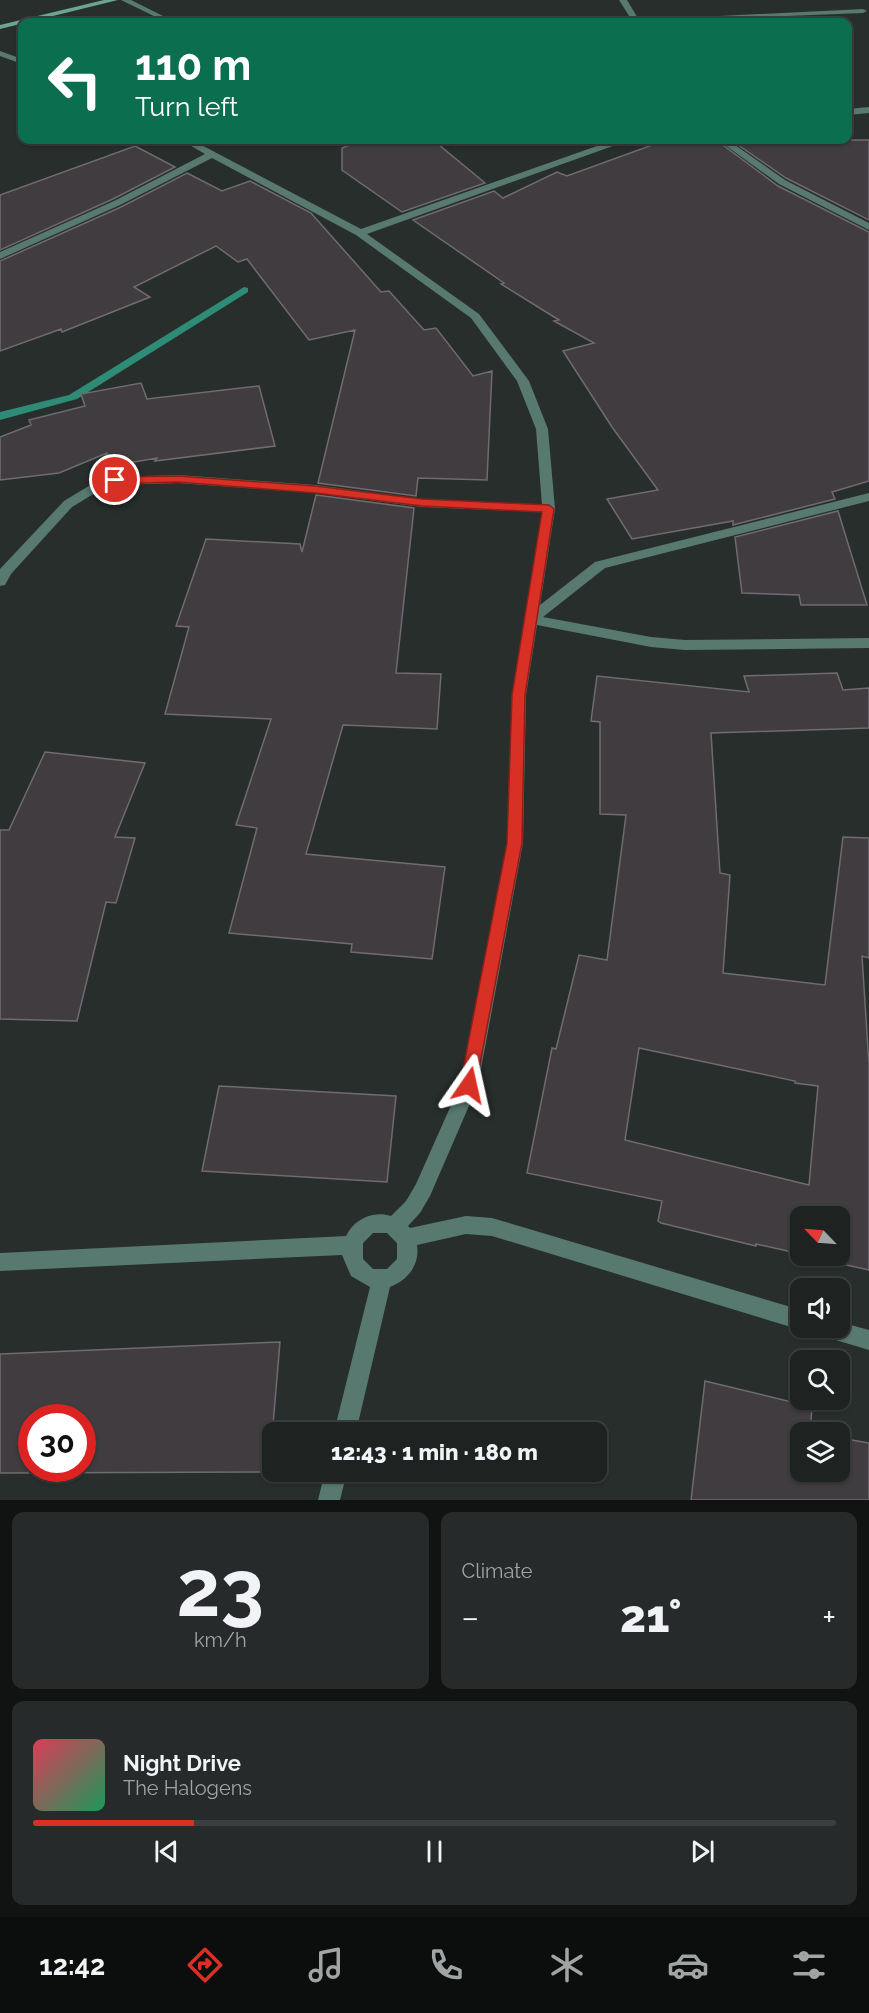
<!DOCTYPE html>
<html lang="en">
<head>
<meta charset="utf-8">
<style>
	body { margin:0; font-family:Raleway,sans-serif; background:#262a2a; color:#f1f3f6; height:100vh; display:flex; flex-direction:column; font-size:22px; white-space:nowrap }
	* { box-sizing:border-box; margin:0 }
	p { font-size:20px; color:#a1a4a5 }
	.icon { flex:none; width:33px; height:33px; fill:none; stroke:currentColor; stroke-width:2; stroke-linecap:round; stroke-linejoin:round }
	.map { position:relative; height:1500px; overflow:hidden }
	.sheet { display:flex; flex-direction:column; gap:12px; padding:12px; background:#101312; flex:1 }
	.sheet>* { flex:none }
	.top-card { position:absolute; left:18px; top:18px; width:834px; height:126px; border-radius:12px; box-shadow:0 2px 4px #0004,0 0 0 2px #3c3f3f; background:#0b6e4f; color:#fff; overflow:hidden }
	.needle { width:39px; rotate:295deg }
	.fabs { position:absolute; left:790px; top:1206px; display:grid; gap:12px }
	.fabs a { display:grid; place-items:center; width:60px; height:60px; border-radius:12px; background:#1e2221; box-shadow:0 2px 4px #0004,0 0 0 2px #3c3f3f; font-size:30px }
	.speed { position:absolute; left:18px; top:1404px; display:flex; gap:12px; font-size:30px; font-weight:700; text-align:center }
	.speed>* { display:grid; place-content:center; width:78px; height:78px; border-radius:50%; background:#1e2221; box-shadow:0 2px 4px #0004,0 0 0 2px #3c3f3f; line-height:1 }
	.speed .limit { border:9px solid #d22; background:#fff; color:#111 }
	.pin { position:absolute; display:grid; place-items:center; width:51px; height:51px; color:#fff; margin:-26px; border:3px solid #fff; border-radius:50%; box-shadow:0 2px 6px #0007 }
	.me { position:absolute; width:66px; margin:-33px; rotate:11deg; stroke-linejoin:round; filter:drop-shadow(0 0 4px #0008) }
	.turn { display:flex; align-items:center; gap:21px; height:126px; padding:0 18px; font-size:27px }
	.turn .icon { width:78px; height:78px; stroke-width:2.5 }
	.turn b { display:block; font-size:42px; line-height:51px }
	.big { font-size:45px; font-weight:800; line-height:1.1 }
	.sheet .card { flex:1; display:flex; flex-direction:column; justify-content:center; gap:9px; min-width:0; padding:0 21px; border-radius:12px; background:#262a2a }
	.sheet .dial { align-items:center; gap:0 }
	.dial b { font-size:78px; line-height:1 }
	.song { display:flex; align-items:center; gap:18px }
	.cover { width:72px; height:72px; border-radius:9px; background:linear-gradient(135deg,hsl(350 70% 55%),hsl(150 70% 35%)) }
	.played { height:6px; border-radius:3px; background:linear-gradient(90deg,#d93025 20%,#3c3f3f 20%) }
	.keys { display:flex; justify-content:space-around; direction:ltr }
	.heat { display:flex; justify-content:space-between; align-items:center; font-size:33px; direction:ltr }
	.sheet .tiles { flex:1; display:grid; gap:12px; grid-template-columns:1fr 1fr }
	.card:last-child { grid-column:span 2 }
	.trip { position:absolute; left:262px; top:1422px; width:345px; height:60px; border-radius:12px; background:#1e2221; box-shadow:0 2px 4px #0004,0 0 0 2px #3c3f3f; font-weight:800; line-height:60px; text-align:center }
	.tab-bar { display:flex; height:96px; justify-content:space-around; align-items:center; background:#0c0e0d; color:#a1a4a5 }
	.tab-bar .icon { width:42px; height:42px }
	.tab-bar .selected { color:#d93025 }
	.tab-bar b { font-size:27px; color:#f1f3f6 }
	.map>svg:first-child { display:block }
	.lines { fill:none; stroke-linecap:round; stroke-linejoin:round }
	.stream { fill:#2e8b75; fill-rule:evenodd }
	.building { fill:#403c40; stroke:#6f6b70; stroke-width:1.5; fill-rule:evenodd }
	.street { fill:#57796f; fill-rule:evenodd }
	.secondary { fill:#6da594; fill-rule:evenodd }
	.route { fill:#d93025; stroke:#8d1f18; stroke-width:1.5 }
</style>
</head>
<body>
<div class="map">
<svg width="869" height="1500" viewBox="0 0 869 1500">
	<rect width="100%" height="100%" fill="#282e2c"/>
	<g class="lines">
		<path class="stream" d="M244,287L248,288V292L77,399L0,420V412L69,395Z"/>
	</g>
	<path class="building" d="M363,140L369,143L366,140H433L485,183L402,212L342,170V148Z
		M666,140H716L778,186L869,232V481L832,492L835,499L733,525V521L632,539L607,499L658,490L612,427L563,351L594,343L554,321L559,320L501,284L504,283L413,220L494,191L503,198L557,172L567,176Z
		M731,140H869V220L786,178Z
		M135,146L175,167L113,199L0,250V195Z
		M187,173L222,191L250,181L311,213L381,292L389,291L424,330L436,328L473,376L492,371L487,480L418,478L416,496L318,483L355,330L309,340L247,259L238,262L216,246L134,287L150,297L62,332L61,329L0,351V261L121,207Z
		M141,383L147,399L259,386L275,446L155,461L157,458L111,466L107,453L59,473L0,480V437L31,425L29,420L85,406L81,394Z
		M316,495L414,508L396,673L441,674L437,729L343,725L306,854L445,867L432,959L351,952L352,944L229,933L257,828L236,825L271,719L165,714L189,627L176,626L206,539L300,544L302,552Z
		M838,511L867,605H801L799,595L742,593L735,537Z
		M837,673L843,690L869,688V728L711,733L720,873L730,875L723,973L825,985L843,837L869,838V958L862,956L869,1065V1270L806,1256H840V1216H801V1254L756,1244V1246L661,1223L658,1221L662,1201L527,1173L552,1048L556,1049L579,955L607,960L626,815L600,814V722L591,721L597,676L749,692L744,676ZM639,1048L795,1081V1083L818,1086L809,1185L625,1140Z
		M45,752L145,763L115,837L135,838L116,903L106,902L77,1021L0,1019V830H9Z
		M219,1086L396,1096L387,1182L202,1171Z
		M280,1342L269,1472L0,1473V1354ZM32,1418H82V1468H32Z
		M705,1381L812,1407L810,1432H801V1472H840V1438L869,1443V1500H691Z"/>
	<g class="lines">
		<path class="street" d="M121,0H131L175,22H166Z
			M619,0H627L639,20L863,9L867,11L863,13L633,22Z
			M0,51L22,59V64L0,56Z
			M869,107V113L848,115V109Z
			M181,140H192L361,229L614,140H625L624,142L367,234L479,314L529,381L548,429L555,509L540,605L595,562L869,493V501L605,568L543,617L651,637L685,640L869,638V648L685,650L651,647L537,625L526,695L523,843L478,1085L430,1196L420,1213L408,1226L410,1228L466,1216L492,1218L801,1310V1328H807L801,1330L492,1236L466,1234L417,1245C420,1265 408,1280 390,1287L356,1432H334L370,1287L351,1276L342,1255L0,1271V1253L346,1236C354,1219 373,1210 391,1216L406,1201L416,1184L460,1085L507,843L512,695L542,512L422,507L315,493L178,483L116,485L100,490L72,507L11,574L5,585L0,586V569L64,501L92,484L115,477L178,475L315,485L422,499L542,505L536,429L517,381L471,318L356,235L212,158L120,205L0,259V252L114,201L205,154ZM373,1233H387L397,1243V1259L387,1269H373L363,1259V1243Z
			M718,140H728L785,180L869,223V230L779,184Z
			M840,1322L869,1330V1350L819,1335L816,1328H840Z
			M325,1472H347L340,1500H318Z"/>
		<path class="secondary" d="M104,0H118L0,29V25Z"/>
	</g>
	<path class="route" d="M178,476L315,486L422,499L549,505L554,509L525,695L522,843L475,1090L469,1092L463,1090L460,1085L507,843L512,695L542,512L422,506L315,493L178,482L115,484L110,480L115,477Z"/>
</svg>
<div class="fabs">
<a><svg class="needle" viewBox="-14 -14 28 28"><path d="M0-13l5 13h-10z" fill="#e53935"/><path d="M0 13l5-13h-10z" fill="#a1a4a5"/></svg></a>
<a><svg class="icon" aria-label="sound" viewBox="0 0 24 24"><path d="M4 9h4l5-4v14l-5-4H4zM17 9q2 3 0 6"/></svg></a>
<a><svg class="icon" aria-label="search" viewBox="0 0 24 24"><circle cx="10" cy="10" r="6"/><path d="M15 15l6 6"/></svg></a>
<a><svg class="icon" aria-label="layers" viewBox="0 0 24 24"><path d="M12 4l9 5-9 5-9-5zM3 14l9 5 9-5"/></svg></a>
</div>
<div class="speed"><div class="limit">30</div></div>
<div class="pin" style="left:115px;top:480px;background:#d93025"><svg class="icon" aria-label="arrive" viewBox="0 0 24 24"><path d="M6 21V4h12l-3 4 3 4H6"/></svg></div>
<svg class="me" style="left:469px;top:1085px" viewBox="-20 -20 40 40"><path d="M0-17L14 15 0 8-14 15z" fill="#d93025" stroke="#fff" stroke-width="4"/></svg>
<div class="trip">12:43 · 1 min · 180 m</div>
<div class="top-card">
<div class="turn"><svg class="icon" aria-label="left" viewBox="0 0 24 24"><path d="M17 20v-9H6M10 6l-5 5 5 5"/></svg><div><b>110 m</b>Turn left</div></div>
</div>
</div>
<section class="sheet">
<div class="tiles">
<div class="card dial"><b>23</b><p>km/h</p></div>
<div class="card"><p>Climate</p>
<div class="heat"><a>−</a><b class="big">21°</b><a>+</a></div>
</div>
<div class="card">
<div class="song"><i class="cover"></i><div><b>Night Drive</b><p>The Halogens</p></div></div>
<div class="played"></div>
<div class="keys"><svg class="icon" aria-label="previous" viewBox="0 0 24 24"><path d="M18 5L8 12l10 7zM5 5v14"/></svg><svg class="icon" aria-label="pause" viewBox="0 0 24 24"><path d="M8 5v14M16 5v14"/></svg><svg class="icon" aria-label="next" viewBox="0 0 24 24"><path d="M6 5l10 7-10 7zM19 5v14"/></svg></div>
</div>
</div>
</section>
<nav class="tab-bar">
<b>12:42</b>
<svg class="icon selected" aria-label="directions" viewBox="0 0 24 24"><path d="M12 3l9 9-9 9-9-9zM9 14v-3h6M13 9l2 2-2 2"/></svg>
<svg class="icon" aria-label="music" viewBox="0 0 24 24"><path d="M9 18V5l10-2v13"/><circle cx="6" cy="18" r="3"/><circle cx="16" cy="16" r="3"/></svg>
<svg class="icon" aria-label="phone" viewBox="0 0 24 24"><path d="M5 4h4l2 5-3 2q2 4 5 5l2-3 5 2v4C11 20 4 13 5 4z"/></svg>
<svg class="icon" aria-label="climate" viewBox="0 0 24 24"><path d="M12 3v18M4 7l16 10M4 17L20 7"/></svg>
<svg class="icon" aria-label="car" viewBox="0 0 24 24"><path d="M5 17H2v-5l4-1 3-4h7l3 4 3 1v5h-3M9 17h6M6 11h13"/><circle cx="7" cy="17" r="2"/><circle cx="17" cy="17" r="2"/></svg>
<svg class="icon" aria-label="filters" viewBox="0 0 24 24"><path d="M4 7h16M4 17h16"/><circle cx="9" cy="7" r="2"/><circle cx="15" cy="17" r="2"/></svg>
</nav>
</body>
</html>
